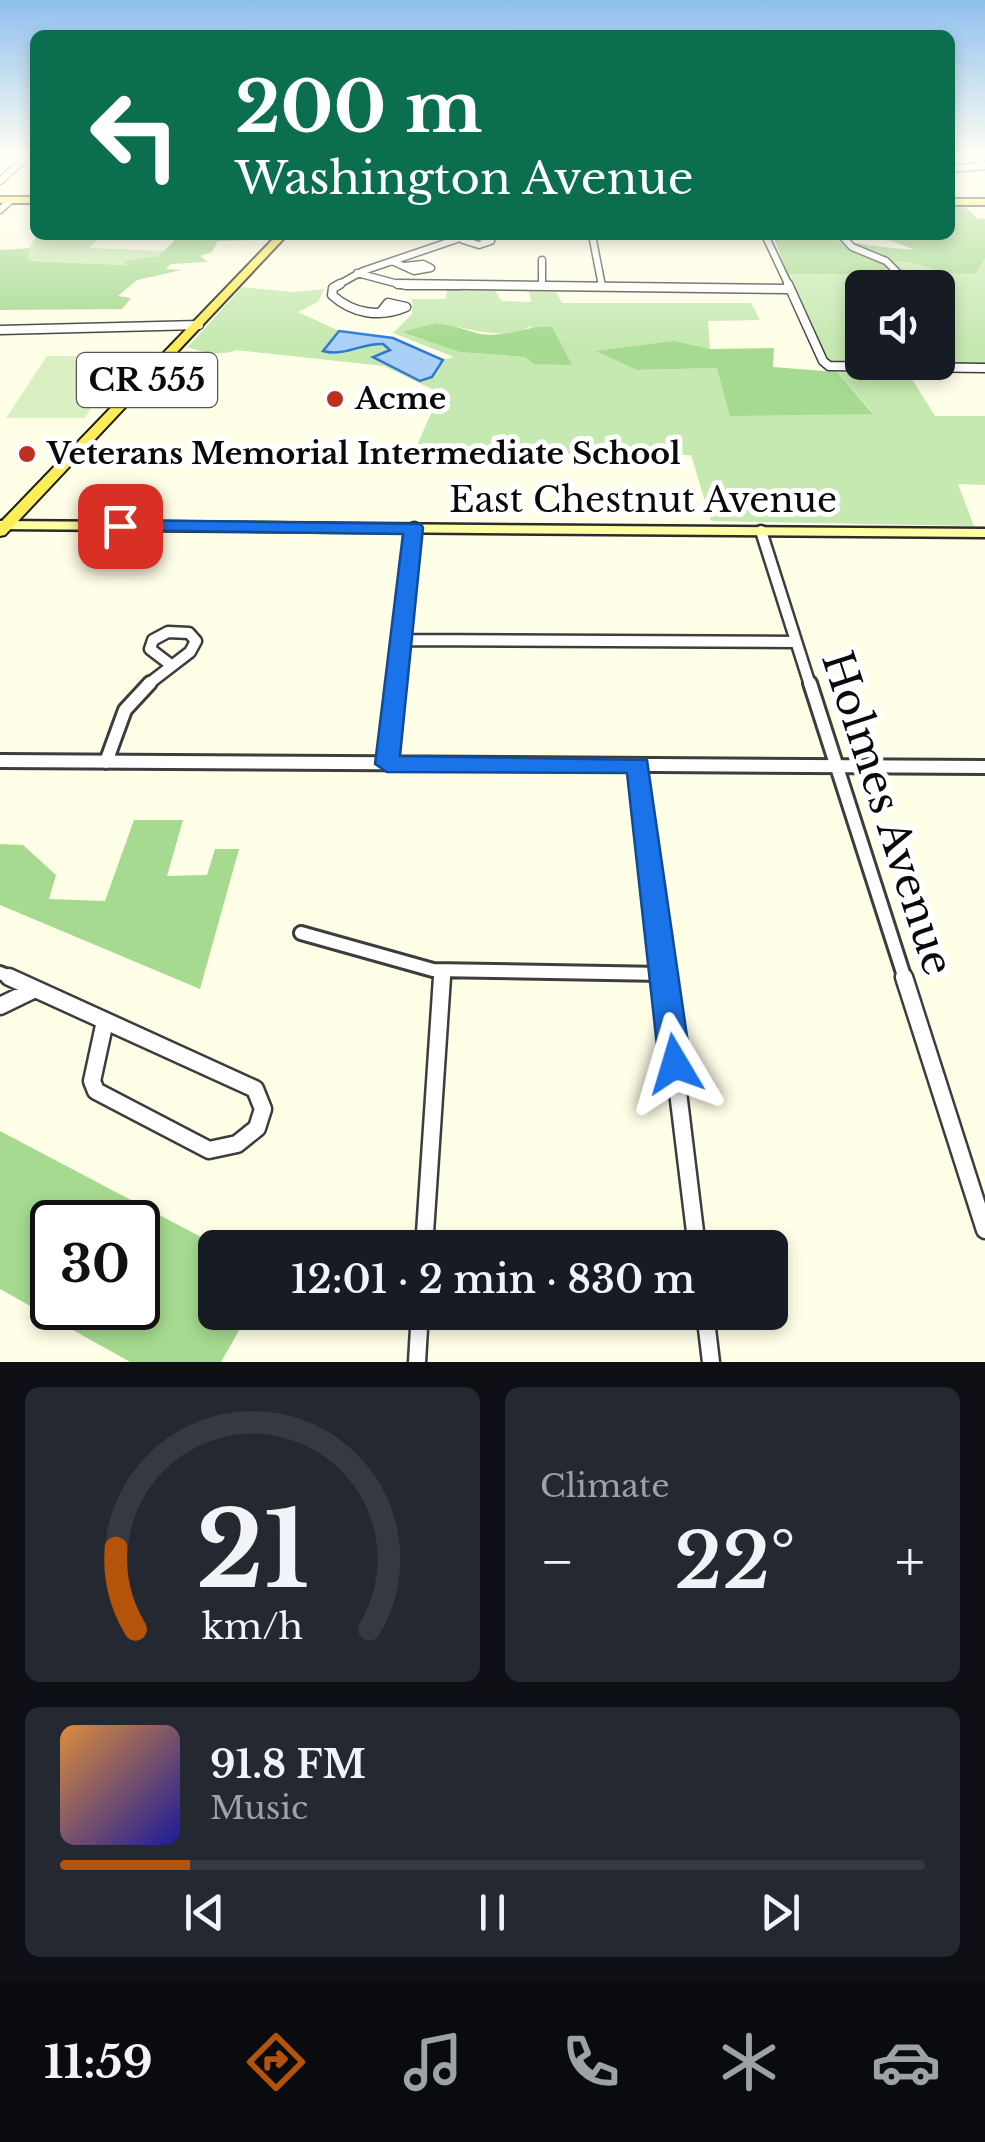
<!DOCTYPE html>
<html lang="en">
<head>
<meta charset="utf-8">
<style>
	body { margin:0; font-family:"Libre Baskerville",serif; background:#242831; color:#f1f3f6; height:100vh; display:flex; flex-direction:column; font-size:38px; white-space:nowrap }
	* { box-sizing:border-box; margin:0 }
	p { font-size:32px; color:#9ea1a6 }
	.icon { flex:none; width:55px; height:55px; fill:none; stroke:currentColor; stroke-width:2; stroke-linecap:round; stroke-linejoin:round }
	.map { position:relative; height:1362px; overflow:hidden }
	.side { display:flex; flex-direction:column; gap:25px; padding:25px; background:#0d0f14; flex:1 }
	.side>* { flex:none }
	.hud { position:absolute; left:30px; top:30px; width:925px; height:210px; border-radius:15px; box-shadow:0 5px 15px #0003; background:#0b6e4f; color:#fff; overflow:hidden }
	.controls { position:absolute; left:845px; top:270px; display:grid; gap:20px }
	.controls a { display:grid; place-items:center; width:110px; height:110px; border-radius:15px; background:#171b24; box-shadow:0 5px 15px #0003; font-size:50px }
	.speed { position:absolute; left:30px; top:1200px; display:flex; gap:20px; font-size:50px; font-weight:700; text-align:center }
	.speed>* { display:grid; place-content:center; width:130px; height:130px; border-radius:50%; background:#171b24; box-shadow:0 5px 15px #0003; line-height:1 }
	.speed .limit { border:5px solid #111; border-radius:15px; background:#fff; color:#111 }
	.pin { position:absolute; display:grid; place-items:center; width:85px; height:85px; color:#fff; margin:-42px; border-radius:20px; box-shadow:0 5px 15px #0006 }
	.me { position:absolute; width:110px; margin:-55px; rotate:353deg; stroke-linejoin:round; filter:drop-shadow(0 0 8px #0008) }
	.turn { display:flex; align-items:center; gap:35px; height:210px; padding:0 40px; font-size:45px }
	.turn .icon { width:130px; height:130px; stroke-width:2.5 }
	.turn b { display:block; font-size:70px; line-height:85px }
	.big { font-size:75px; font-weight:600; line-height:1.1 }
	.side .card { flex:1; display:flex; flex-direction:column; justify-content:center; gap:15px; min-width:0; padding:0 35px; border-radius:15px; background:#242831 }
	.side .dial { align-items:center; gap:0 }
	.dial svg { height:260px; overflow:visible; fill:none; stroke:#363941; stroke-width:7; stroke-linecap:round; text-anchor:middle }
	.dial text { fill:#f1f3f6; stroke:none }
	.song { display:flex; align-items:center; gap:30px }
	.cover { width:120px; height:120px; border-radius:15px; background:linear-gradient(135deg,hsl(30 70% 55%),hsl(240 70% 35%)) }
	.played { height:10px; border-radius:5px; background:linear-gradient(90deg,#b45309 15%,#363941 15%) }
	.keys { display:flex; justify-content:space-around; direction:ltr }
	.heat { display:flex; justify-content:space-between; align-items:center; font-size:55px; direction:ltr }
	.side .tiles { flex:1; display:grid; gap:25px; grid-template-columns:1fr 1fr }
	.card:last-child { grid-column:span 2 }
	.trip { position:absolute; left:198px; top:1230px; width:590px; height:100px; border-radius:15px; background:#171b24; box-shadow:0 5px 15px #0003; font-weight:600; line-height:100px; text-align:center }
	.tabs { display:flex; height:160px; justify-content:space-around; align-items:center; background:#090b0e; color:#9ea1a6 }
	.tabs .icon { width:70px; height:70px }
	.tabs .on { color:#b45309 }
	.tabs b { font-size:45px; color:#f1f3f6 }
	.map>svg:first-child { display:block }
	.green { fill:#c6e9b1; fill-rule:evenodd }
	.forest { fill:#a6da90; fill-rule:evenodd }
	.pitch { fill:#daf0c3 }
	.water { fill:#aad0f8; stroke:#2f79d1; stroke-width:2.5 }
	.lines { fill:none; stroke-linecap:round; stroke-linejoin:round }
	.street-far4-casing { stroke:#3d3d3d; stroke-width:9 }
	.street-far3-casing { stroke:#3d3d3d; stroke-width:11 }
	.street-far2-casing { stroke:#3d3d3d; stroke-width:15 }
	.street-far1-casing { stroke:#3d3d3d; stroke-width:18 }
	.street-casing { stroke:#3d3d3d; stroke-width:21 }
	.secondary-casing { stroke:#2c2c2c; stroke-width:5 }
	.primary-casing { stroke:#1b1b1b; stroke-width:4 }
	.street-far4 { stroke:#fff; stroke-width:6 }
	.street-far3 { stroke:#fff; stroke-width:8 }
	.street-far2 { stroke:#fff; stroke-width:10 }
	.street-far1 { stroke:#fff; stroke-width:12 }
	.street { stroke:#fff; stroke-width:16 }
	.secondary { fill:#fcffa2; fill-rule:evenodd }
	.primary { fill:#fded59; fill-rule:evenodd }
	.route { fill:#1a73e8; stroke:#114b97; stroke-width:2.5 }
	.poi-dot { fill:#bd2f1f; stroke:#fff; stroke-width:4 }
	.labels { text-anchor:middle; stroke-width:10; stroke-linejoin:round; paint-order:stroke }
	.far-poi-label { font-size:30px; font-weight:bold; fill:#0a0a0a; stroke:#fff; text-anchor:start }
	.shield { fill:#fff; stroke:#545454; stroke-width:2.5 }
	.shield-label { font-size:32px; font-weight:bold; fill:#0a0a0a }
	.street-label { font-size:35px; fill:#0a0a0a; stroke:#fff }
	.near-street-label { font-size:42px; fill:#0a0a0a; stroke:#fff }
</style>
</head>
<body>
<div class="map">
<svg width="985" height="1362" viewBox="0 0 985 1362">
	<rect width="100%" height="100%" fill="#fffee7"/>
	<path class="green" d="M37,235H102L89,248L166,251L159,256L125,261L128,265L27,261L29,248Z
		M985,258V366L834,364L826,359L787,274L888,275L882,263L919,261L940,271ZM862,288H938V362H862Z
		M242,287L294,292L324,289L318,302L298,312L339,331L323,350L383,344L390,346L388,352L373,355L420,381L438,371L443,360L454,357L393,333L412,314V299H446L447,290H495L501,301L531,302L529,291L556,292L562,303H751L760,320L708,321L710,349L675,341L637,370L718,368L872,412L837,372L907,371L935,416H985V485L958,484L974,526L711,521L691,455L414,452L440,393L384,366L236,350C222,356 202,353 188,347ZM435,323C467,326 500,343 531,326L526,357L459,352L405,332Z"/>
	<path class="forest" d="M950,206H964L977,218L985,219V258L975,274C964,273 952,274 941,271C916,265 911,258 883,264L889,275L787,274L773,235C822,235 867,247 915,250L883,238L950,235Z
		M256,237L260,240L218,241L212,252L200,256L208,262L171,264L166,269L182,270L137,280L118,296L131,298L122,309L0,310V250L29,248L28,261L126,265L124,261L159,256L175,240Z
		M435,323C455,325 464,330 481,334C506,338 527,325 552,327L572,365L534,364L525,357L459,352L403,332Z
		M675,341L710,349L774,348L773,367L837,372L873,414L730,416L717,368L637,370L596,351Z
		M134,820H183L167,876L207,875L215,849H239L200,989L0,905V844L23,845L56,875L49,899L105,901Z
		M0,1131L220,1247L215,1248V1312L249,1313L221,1362H130L0,1289ZM138,1222V1308H52V1222Z"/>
	<path class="pitch" d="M47,356H131L108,398H83L96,400L85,418H6Z"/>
	<path class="water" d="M339,331L393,338L443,360L432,377L420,381L373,357L390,350L383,344C361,343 344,357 323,351Z"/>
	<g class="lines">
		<defs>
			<path id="street-far4" d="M950,169L984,166L972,153
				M0,181L31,153
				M0,210L11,200
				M592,235L602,286
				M765,235L789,286
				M841,235L852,247L886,261L911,286
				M463,240L479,245L491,241L474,235
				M542,260V286
				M392,261L414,271L431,268L423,264L404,266
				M357,273L406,286H460
				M336,286L363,271L469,235"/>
			<path id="street-far3" d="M340,284L333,288L332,295C353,314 380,318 406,307L388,303L380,313
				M398,284L787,289
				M788,284L823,361L829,366L985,368
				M909,284L913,288
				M0,330L199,325"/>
			<path id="street-far2" d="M761,531L810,685
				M403,640L796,642
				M147,685L190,652L196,641L189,633L168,632L153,640L150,649L171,665
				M396,685L414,528"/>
			<path id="street-far1" d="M810,683L905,979
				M0,761L985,767
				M106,762L125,710L150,683
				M387,764L396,683
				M638,765L664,979
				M301,933L433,970L663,974
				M0,973L14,979
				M441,979L442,971"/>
			<path id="street" d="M9,977L255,1089L263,1109L257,1128L237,1144L209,1150L96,1091L92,1081L105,1021
				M664,977L697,1248
				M904,977L985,1230
				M0,1006L35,989
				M424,1248L442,977
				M705,1312L711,1362
				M417,1362L420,1312"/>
			<path id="secondary" d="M0,521L985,529V537L0,529Z"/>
			<path id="primary" d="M0,197H35V203H0Z
				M950,199H985V205H950Z
				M277,235H287L5,535L0,536V523Z"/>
		</defs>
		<use href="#street-far4" class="street-far4-casing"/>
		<use href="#street-far3" class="street-far3-casing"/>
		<use href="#street-far2" class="street-far2-casing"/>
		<use href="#street-far1" class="street-far1-casing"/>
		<use href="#street" class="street-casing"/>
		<use href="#secondary" class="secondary-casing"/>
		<use href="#primary" class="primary-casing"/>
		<use href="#street-far4" class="street-far4"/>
		<use href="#street-far3" class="street-far3"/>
		<use href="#street-far2" class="street-far2"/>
		<use href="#street-far1" class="street-far1"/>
		<use href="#street" class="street"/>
		<use href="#secondary" class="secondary"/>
		<use href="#primary" class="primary"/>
	</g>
	<linearGradient id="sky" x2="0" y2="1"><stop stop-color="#8fbfee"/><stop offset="0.45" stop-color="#fffff4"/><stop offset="1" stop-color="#fffff4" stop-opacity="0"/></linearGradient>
	<rect width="985" height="343" fill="url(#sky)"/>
	<path class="route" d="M120,520L421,524L423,528L400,756L647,760L691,1064L686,1073L675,1077L664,1073L659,1064L627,773L387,772L375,764L403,534L113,530V522Z"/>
	<g class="poi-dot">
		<circle cx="335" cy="399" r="10"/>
		<circle cx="27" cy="454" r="10"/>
	</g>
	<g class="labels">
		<g class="far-poi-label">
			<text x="355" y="409">Acme</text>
			<text x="47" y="464">Veterans Memorial Intermediate School</text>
		</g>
		<rect class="shield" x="77" y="353" width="140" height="54" rx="8"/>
		<g class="shield-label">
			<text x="147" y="391">CR 555</text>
		</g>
		<g class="street-label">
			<text x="643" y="512">East Chestnut Avenue</text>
		</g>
		<g class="near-street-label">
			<text transform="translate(888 813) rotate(72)" y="15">Holmes Avenue</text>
		</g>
	</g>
</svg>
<div class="controls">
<a><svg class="icon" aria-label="sound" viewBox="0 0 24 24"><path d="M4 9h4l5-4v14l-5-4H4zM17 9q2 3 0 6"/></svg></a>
</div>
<div class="speed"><div class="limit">30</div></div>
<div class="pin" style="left:120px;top:526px;background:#d93025"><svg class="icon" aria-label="arrive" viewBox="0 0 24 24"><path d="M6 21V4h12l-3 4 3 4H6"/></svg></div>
<svg class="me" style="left:675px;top:1064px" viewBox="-20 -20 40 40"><path d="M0-17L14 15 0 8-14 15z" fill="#1a73e8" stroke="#fff" stroke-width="4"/></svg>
<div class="trip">12:01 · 2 min · 830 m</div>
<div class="hud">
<div class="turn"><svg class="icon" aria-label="left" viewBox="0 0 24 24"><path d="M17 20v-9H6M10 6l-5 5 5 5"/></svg><div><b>200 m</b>Washington Avenue</div></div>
</div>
</div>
<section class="side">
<div class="tiles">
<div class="card dial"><svg viewBox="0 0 100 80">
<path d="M14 69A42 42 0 1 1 86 69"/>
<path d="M14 69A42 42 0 0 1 8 44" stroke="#b45309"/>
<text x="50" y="56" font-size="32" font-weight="700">21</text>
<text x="50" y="72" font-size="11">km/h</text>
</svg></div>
<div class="card"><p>Climate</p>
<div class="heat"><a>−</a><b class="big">22°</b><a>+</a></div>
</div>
<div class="card">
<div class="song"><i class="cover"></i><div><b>91.8 FM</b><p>Music</p></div></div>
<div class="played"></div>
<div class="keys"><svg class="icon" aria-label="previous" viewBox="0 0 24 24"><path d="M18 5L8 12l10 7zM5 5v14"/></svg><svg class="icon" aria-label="pause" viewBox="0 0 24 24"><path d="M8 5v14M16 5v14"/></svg><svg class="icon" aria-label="next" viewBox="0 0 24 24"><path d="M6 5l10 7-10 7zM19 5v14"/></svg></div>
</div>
</div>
</section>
<nav class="tabs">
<b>11:59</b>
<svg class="icon on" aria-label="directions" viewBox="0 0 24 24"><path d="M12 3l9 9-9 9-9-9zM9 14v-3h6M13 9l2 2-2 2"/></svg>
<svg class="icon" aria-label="music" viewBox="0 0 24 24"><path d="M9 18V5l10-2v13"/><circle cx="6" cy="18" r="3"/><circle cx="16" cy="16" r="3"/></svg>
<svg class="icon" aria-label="phone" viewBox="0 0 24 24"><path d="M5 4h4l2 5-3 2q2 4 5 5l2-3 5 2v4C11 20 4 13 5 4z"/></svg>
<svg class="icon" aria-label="climate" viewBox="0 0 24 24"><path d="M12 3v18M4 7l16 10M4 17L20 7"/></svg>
<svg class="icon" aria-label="car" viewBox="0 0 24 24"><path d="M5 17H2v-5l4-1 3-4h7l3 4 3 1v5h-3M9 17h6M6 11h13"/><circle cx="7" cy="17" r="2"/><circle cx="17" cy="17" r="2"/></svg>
</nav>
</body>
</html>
